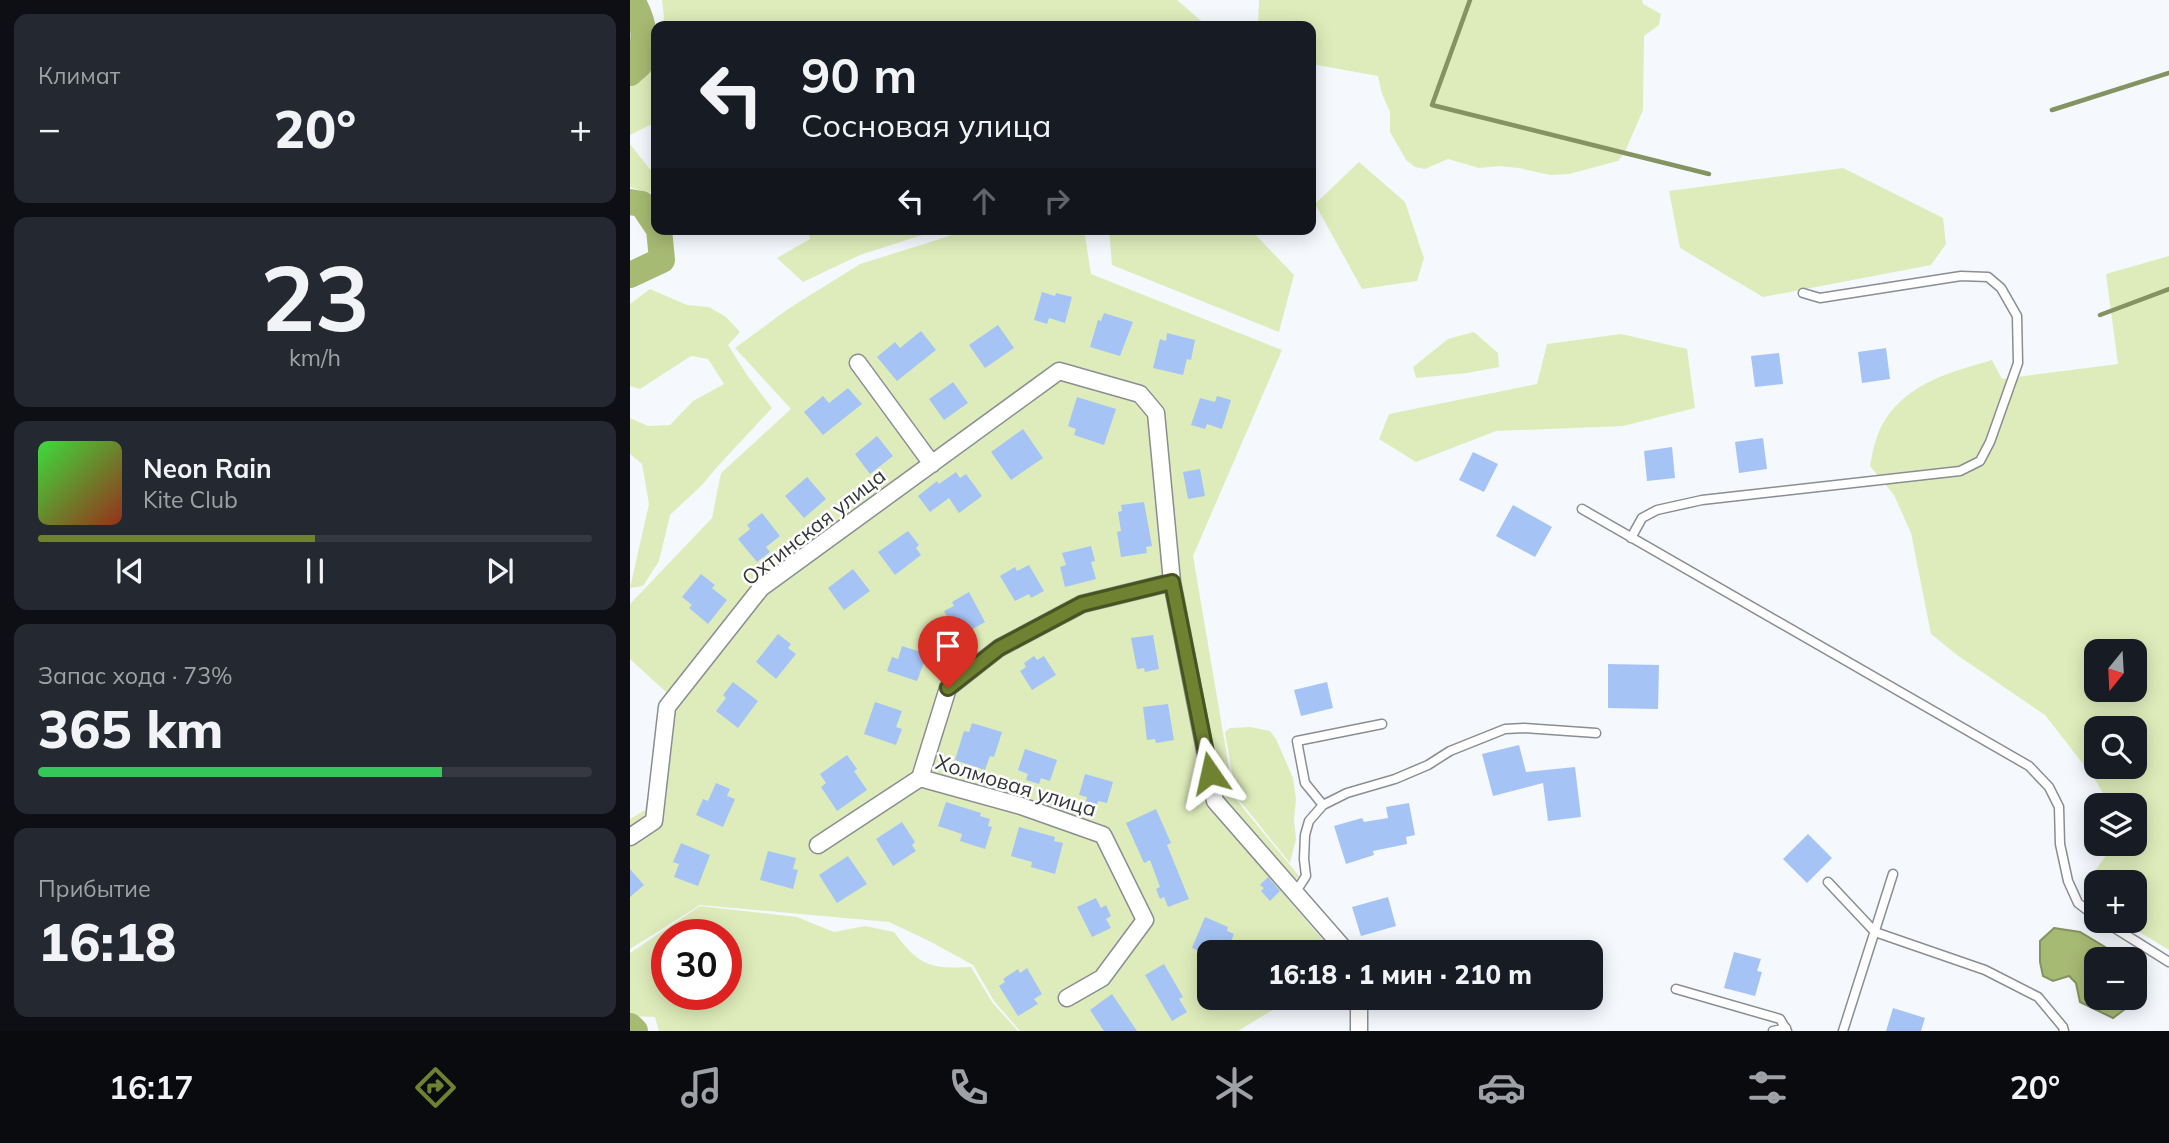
<!DOCTYPE html>
<html lang="ru">
<head>
<meta charset="utf-8">
<style>
	body { margin:0; font-family:Mulish,sans-serif; background:#242831; color:#f1f3f6; height:100vh; display:flex; flex-direction:column; font-size:26px; white-space:nowrap }
	* { box-sizing:border-box; margin:0 }
	p { font-size:23px; color:#9ea1a6 }
	.icon { flex:none; width:38px; height:38px; fill:none; stroke:currentColor; stroke-width:2; stroke-linecap:round; stroke-linejoin:round }
	.map { position:relative; flex:1; overflow:hidden }
	.drawer { display:flex; flex-direction:column; gap:14px; padding:14px; background:#0d0f14; width:630px }
	.drawer>* { flex:none }
	.hud { position:absolute; left:21px; top:21px; width:665px; height:214px; border-radius:14px; box-shadow:0 4px 18px #0003; background:#171b24; color:#f1f3f6; overflow:hidden }
	.needle { width:46px; rotate:198deg }
	.buttons { position:absolute; left:1454px; top:639px; display:grid; gap:14px }
	.buttons a { display:grid; place-items:center; width:63px; height:63px; border-radius:14px; background:#171b24; box-shadow:0 4px 18px #0003; font-size:35px }
	.speed { position:absolute; left:21px; top:919px; display:flex; gap:14px; font-size:35px; font-weight:700; text-align:center }
	.speed>* { display:grid; place-content:center; width:91px; height:91px; border-radius:50%; background:#171b24; box-shadow:0 4px 18px #0003; line-height:1 }
	.speed .limit { border:10px solid #d22; background:#fff; color:#111 }
	.pin { position:absolute; display:grid; place-items:center; width:60px; height:60px; color:#fff; margin:-72px -30px; border-radius:50% 50% 50% 0; rotate:-45deg; box-shadow:0 0 7px #0007 }
	.pin .icon { rotate:45deg }
	.me { position:absolute; width:77px; margin:-38px; rotate:349deg; stroke-linejoin:round; filter:drop-shadow(0 0 5px #0008) }
	.turn { display:flex; align-items:center; gap:24px; height:147px; padding:0 35px; font-size:32px }
	.turn .icon { width:91px; height:91px; stroke-width:2.5 }
	.turn b { display:block; font-size:49px; line-height:60px }
	.lanes { display:flex; align-items:center; height:66px; padding:0 35px; background:#0003; justify-content:center; gap:35px; direction:ltr }
	.lanes .off { opacity:.35 }
	.big { font-size:52px; font-weight:800; line-height:1.1 }
	.drawer .tile { flex:1; display:flex; flex-direction:column; justify-content:center; gap:10px; min-width:0; padding:0 24px; border-radius:14px; background:#242831 }
	.drawer .dial { align-items:center; gap:0 }
	.dial b { font-size:91px; line-height:1 }
	.song { display:flex; align-items:center; gap:21px }
	.cover { width:84px; height:84px; border-radius:10px; background:linear-gradient(135deg,hsl(120 70% 55%),hsl(10 70% 35%)) }
	.played { height:7px; border-radius:4px; background:linear-gradient(90deg,#6f8232 50%,#363941 50%) }
	.keys { display:flex; justify-content:space-around; direction:ltr }
	.heat { display:flex; justify-content:space-between; align-items:center; font-size:38px; direction:ltr }
	.charge { height:10px; border-radius:5px; background:linear-gradient(90deg,#34c759 73%,#363941 0) }
	.trip { position:absolute; left:567px; top:940px; width:406px; height:70px; border-radius:14px; background:#171b24; box-shadow:0 4px 18px #0003; font-weight:800; line-height:70px; text-align:center }
	.menu { display:flex; height:112px; justify-content:space-around; align-items:center; background:#090b0e; color:#9ea1a6 }
	.menu .icon { width:49px; height:49px }
	.menu .on { color:#6f8232 }
	.menu b { font-size:32px; color:#f1f3f6 }
	main { display:flex; flex:1; min-height:0 }
	.map>svg:first-child { display:block }
	.green { fill:#deecbb; fill-rule:evenodd }
	.water { fill:#a7ba73; stroke:#859262; stroke-width:2 }
	.lines { fill:none; stroke-linecap:round; stroke-linejoin:round }
	.stream { stroke:#859262; stroke-width:4.5 }
	.river { stroke:#a7ba73; stroke-width:26 }
	.building { fill:#a5c4f5 }
	.lane-casing { stroke:#8a8d92; stroke-width:11 }
	.street-casing { stroke:#8a8d92; stroke-width:19 }
	.lane { stroke:#fff; stroke-width:8 }
	.street { stroke:#fff; stroke-width:16 }
	.route-casing { stroke:#485420; stroke-width:18 }
	.route { stroke:#6f8232; stroke-width:12 }
	.labels { text-anchor:middle; stroke-width:5; stroke-linejoin:round; paint-order:stroke }
	.street-label { font-size:21px; fill:#353639; stroke:#fff }
</style>
</head>
<body>
<main>
<section class="drawer">
<div class="tile"><p>Климат</p>
<div class="heat"><a>−</a><b class="big">20°</b><a>+</a></div>
</div>
<div class="tile dial"><b>23</b><p>km/h</p></div>
<div class="tile">
<div class="song"><i class="cover"></i><div><b>Neon Rain</b><p>Kite Club</p></div></div>
<div class="played"></div>
<div class="keys"><svg class="icon" aria-label="previous" viewBox="0 0 24 24"><path d="M18 5L8 12l10 7zM5 5v14"/></svg><svg class="icon" aria-label="pause" viewBox="0 0 24 24"><path d="M8 5v14M16 5v14"/></svg><svg class="icon" aria-label="next" viewBox="0 0 24 24"><path d="M6 5l10 7-10 7zM19 5v14"/></svg></div>
</div>
<div class="tile"><p>Запас хода · 73%</p><b class="big">365 km</b><div class="charge"></div></div>
<div class="tile"><p>Прибытие</p><b class="big">16:18</b></div>
</section>
<div class="map">
<svg width="1539" height="1031" viewBox="0 0 1539 1031">
	<rect width="100%" height="100%" fill="#f5f8fd"/>
	<path class="green" d="M0,0H16L19,12L13,20L0,29Z
		M32,0H547L577,26H32L34,18Z
		M629,0H1012L1013,4L1031,14L1029,25L1014,36L1013,110L994,154L988,161L939,174L920,175L889,168L869,166L849,168L818,159L795,169L785,167L776,160L760,132V112L752,94L748,76L681,64V26H628Z
		M26,47V122L0,135V87L21,68Z
		M0,144L26,177V187L18,193L0,187Z
		M729,162L775,202L794,258L787,281L732,289L685,204Z
		M1213,168L1313,218L1316,244L1301,265L1133,297L1050,248L1039,191Z
		M178,229H311L230,255L173,282L147,258L180,239Z
		M342,229H454L461,274L652,350L563,556L604,797L669,876L652,892L703,952H579V998H662L608,1031H390L364,1001L343,965L301,942L259,922L70,905L0,949V819L15,810L36,692L0,659V604L82,518L91,473L161,409L105,348L158,309L230,264Z
		M479,229H620L664,275L649,332L482,265Z
		M1539,256V950L1491,921L1505,920V882H1466V905L1454,897L1458,881L1484,844H1505V805H1480L1464,778L1415,715L1327,655L1301,634L1281,533L1264,495L1240,466C1243,450 1246,434 1255,420C1279,382 1322,372 1362,360L1372,379L1488,364L1476,274ZM1466,651H1505V690H1466ZM1466,728H1505V766H1466Z
		M20,289L57,305L79,307L96,317L110,332L98,345L117,375L142,408L87,467L73,484L40,515L29,561L13,586L0,588L19,504L12,464L0,454V418L18,426L40,425L63,401L94,384L78,359L61,356L10,389L0,386V304Z
		M844,332L868,353L869,367L837,373L786,378L783,367L818,339Z
		M991,334L1057,349L1065,408L993,426L866,431L786,462L749,439L759,414L907,384L917,344Z
		M620,727L640,731L646,739L663,778L666,799L664,820L666,839L660,863L606,796L595,732L600,728Z
		M70,906L167,917L204,932L235,926L264,932C289,966 300,969 341,967L362,1002L388,1031H29L25,1017L0,1016V953ZM37,934H96V994H37Z"/>
	<path class="water" d="M1424,928L1450,932L1495,959H1466V998H1503L1499,1006L1483,1018L1450,1002L1446,983L1439,976L1423,981L1413,976L1410,962V941Z"/>
	<g class="lines">
		<path class="stream" d="M840,0L802,105L1079,174
			M1422,110L1539,73
			M1470,315L1539,289"/>
		<path class="river" d="M0,73L10,64C15,35 16,26 2,0
			M0,202L12,204L26,225
			M0,275L32,260L29,229
			M0,1026L5,1031"/>
	</g>
	<path class="building" d="M412,292L425,296L426,293L442,297L435,323L419,318L417,324L404,320Z
		M474,313L503,322L490,356L460,347L468,320L471,321Z
		M368,325L384,348L355,368L339,345Z
		M291,331L306,350L267,381L247,357L265,342L270,348Z
		M537,333L565,340L561,360L557,359L553,375L523,368L530,339L536,341Z
		M1256,348L1260,379L1232,383L1228,352Z
		M1149,353L1153,384L1125,387L1121,356Z
		M323,382L338,403L314,420L299,399Z
		M218,388L232,404L193,435L174,412L193,396L199,403Z
		M587,396L601,400L592,429L577,424L575,429L561,425L570,398L585,402Z
		M447,397L486,409L474,445L444,435L446,429L438,426Z
		M393,429L413,458L381,480L361,452Z
		M247,436L263,456L240,474L225,454Z
		M1133,438L1137,469L1109,473L1105,442Z
		M1042,447L1045,478L1017,481L1014,451Z
		M843,452L868,464L854,492L829,480Z
		M570,469L575,496L558,499L553,472Z
		M326,472L330,478L336,474L352,496L329,513L319,498L300,512L288,496L307,481L309,484Z
		M177,477L196,499L174,518L155,496Z
		M514,502L522,546L516,547L517,553L491,557L487,532L491,531L488,512L492,511L491,505Z
		M883,505L922,527L905,557L866,536Z
		M132,513L150,536L136,547L140,552L127,562L108,539L120,529L117,525Z
		M278,531L289,545L286,548L291,555L265,575L248,552Z
		M461,546L465,561L461,562L466,579L435,587L430,567L436,565L432,553Z
		M399,565L414,591L401,598L399,594L385,601L370,576L385,567L387,571Z
		M223,569L240,591L214,610L198,588Z
		M71,574L85,585L82,588L97,600L78,624L59,608L62,605L52,597Z
		M339,592L355,622L341,630L343,633L330,640L314,611L324,606L322,602Z
		M148,634L161,644L158,648L166,654L146,679L126,662Z
		M523,635L529,669L515,672L514,668L507,669L501,638Z
		M272,646L297,654L287,681L257,671L262,657L268,659Z
		M404,656L407,660L414,656L426,675L402,690L390,671L396,667L394,663Z
		M978,664L1029,665L1028,709L978,708Z
		M103,682L128,701L108,728L86,711L96,698L93,695Z
		M697,682L703,708L671,716L664,690Z
		M245,702L272,711L266,727L272,729L266,745L234,734Z
		M538,704L544,740L526,743L525,739L517,740L513,707Z
		M342,723L372,732L364,757L360,756L355,770L325,760L334,731L339,732Z
		M889,745L896,772L945,767L951,817L918,821L913,783L863,796L852,754Z
		M395,749L427,760L420,781L411,778L409,784L396,780L398,774L388,770Z
		M217,755L227,769L224,771L237,790L207,811L191,787L196,783L190,774Z
		M455,774L483,782L477,803L468,801L467,805L456,801L457,797L449,795Z
		M86,783L100,789L97,796L105,799L93,827L66,815L73,799L78,801Z
		M316,802L351,813L350,816L360,819L358,826L362,827L355,849L330,841L332,834L308,826Z
		M779,803L785,835L776,837L777,844L743,851L744,855L716,864L704,826L732,818L734,822L758,818L756,807Z
		M526,809L541,843L537,845L559,899L538,907L534,897L530,899L526,889L530,887L520,860L514,863L496,823Z
		M272,822L285,842L282,845L286,851L263,866L246,839Z
		M389,827L425,837L424,841L433,843L425,874L401,867L402,862L381,856Z
		M1178,834L1202,858L1177,883L1153,859Z
		M51,843L80,855L68,886L44,877L49,864L43,862Z
		M138,851L166,858L163,869L168,870L163,889L130,880Z
		M218,856L237,884L207,903L189,875Z
		M0,869L14,885L0,897Z
		M638,877L650,891L640,901L631,891L634,888L630,885Z
		M758,897L766,926L731,936L722,907Z
		M466,898L471,908L476,905L481,916L476,919L481,928L462,937L447,907Z
		M575,917L598,927L597,931L604,934L597,952H579V955L562,948Z
		M1104,952L1131,959L1127,971L1132,972L1125,996L1094,988Z
		M534,964L553,997L549,999L557,1012L542,1021L515,975Z
		M397,968L412,994L404,999L408,1004L388,1016L369,986L375,982L373,979L388,969L390,973Z
		M482,994L507,1031H474L460,1010Z
		M1263,1008L1295,1018L1291,1031H1256Z"/>
	<g class="lines">
		<defs>
			<path id="lane" d="M952,509L1399,766L1419,787L1429,807L1430,844L1438,881L1448,903L1466,917
				M1001,538L1012,518L1027,510L1072,500L1330,471L1350,461L1360,442L1388,363L1387,316L1371,288L1358,277L1331,276L1190,298L1173,293
				M693,805L675,783L667,741L752,724
				M1198,882L1245,932L1355,970L1408,997L1433,1027L1434,1031
				M665,893L676,876L674,859L675,835L679,821L693,805L717,793L765,779L798,765L820,751L875,729L894,728L966,733
				M1472,920L1539,962
				M1046,989L1150,1019L1157,1031
				M1143,1031L1156,1028
				M1213,1031L1263,874"/>
			<path id="street" d="M228,363L302,464
				M290,778L391,806L473,835L515,920L472,978L437,998
				M0,837L24,821L37,707L131,588L429,371L510,394L526,413L542,582L585,801L717,952
				M188,845L290,778L318,688L369,648L452,604L542,582
				M729,998V1031"/>
		</defs>
		<use href="#lane" class="lane-casing"/>
		<use href="#street" class="street-casing"/>
		<use href="#lane" class="lane"/>
		<use href="#street" class="street"/>
	</g>
	<g class="lines">
		<defs>
			<path id="route" d="M318,688L369,648L452,604L542,582L580,773"/>
		</defs>
		<use href="#route" class="route-casing"/>
		<use href="#route" class="route"/>
	</g>
	<g class="labels">
		<g class="street-label">
			<text transform="translate(184 527) rotate(-38)" y="7">Охтинская улица</text>
			<text transform="translate(386 786) rotate(17)" y="7">Холмовая улица</text>
		</g>
	</g>
</svg>
<div class="buttons">
<a><svg class="needle" viewBox="-14 -14 28 28"><path d="M0-13l5 13h-10z" fill="#e53935"/><path d="M0 13l5-13h-10z" fill="#9ea1a6"/></svg></a>
<a><svg class="icon" aria-label="search" viewBox="0 0 24 24"><circle cx="10" cy="10" r="6"/><path d="M15 15l6 6"/></svg></a>
<a><svg class="icon" aria-label="layers" viewBox="0 0 24 24"><path d="M12 4l9 5-9 5-9-5zM3 14l9 5 9-5"/></svg></a>
<a>+</a>
<a>−</a>
</div>
<div class="speed"><div class="limit">30</div></div>
<div class="pin" style="left:318px;top:688px;background:#d93025"><svg class="icon" aria-label="arrive" viewBox="0 0 24 24"><path d="M6 21V4h12l-3 4 3 4H6"/></svg></div>
<svg class="me" style="left:580px;top:773px" viewBox="-20 -20 40 40"><path d="M0-17L14 15 0 8-14 15z" fill="#6f8232" stroke="#fff" stroke-width="4"/></svg>
<div class="trip">16:18 · 1 мин · 210 m</div>
<div class="hud">
<div class="turn"><svg class="icon" aria-label="left" viewBox="0 0 24 24"><path d="M17 20v-9H6M10 6l-5 5 5 5"/></svg><div><b>90 m</b>Сосновая улица</div></div>
<div class="lanes"><svg class="icon" aria-label="left" viewBox="0 0 24 24"><path d="M17 20v-9H6M10 6l-5 5 5 5"/></svg><svg class="icon off" aria-label="ahead" viewBox="0 0 24 24"><path d="M12 20V5M6 11l6-6 6 6"/></svg><svg class="icon off" aria-label="right" viewBox="0 0 24 24"><path d="M7 20v-9h11M14 6l5 5-5 5"/></svg></div>
</div>
</div>
</main>
<nav class="menu">
<b>16:17</b>
<svg class="icon on" aria-label="directions" viewBox="0 0 24 24"><path d="M12 3l9 9-9 9-9-9zM9 14v-3h6M13 9l2 2-2 2"/></svg>
<svg class="icon" aria-label="music" viewBox="0 0 24 24"><path d="M9 18V5l10-2v13"/><circle cx="6" cy="18" r="3"/><circle cx="16" cy="16" r="3"/></svg>
<svg class="icon" aria-label="phone" viewBox="0 0 24 24"><path d="M5 4h4l2 5-3 2q2 4 5 5l2-3 5 2v4C11 20 4 13 5 4z"/></svg>
<svg class="icon" aria-label="climate" viewBox="0 0 24 24"><path d="M12 3v18M4 7l16 10M4 17L20 7"/></svg>
<svg class="icon" aria-label="car" viewBox="0 0 24 24"><path d="M5 17H2v-5l4-1 3-4h7l3 4 3 1v5h-3M9 17h6M6 11h13"/><circle cx="7" cy="17" r="2"/><circle cx="17" cy="17" r="2"/></svg>
<svg class="icon" aria-label="filters" viewBox="0 0 24 24"><path d="M4 7h16M4 17h16"/><circle cx="9" cy="7" r="2"/><circle cx="15" cy="17" r="2"/></svg>
<b>20°</b>
</nav>
</body>
</html>
